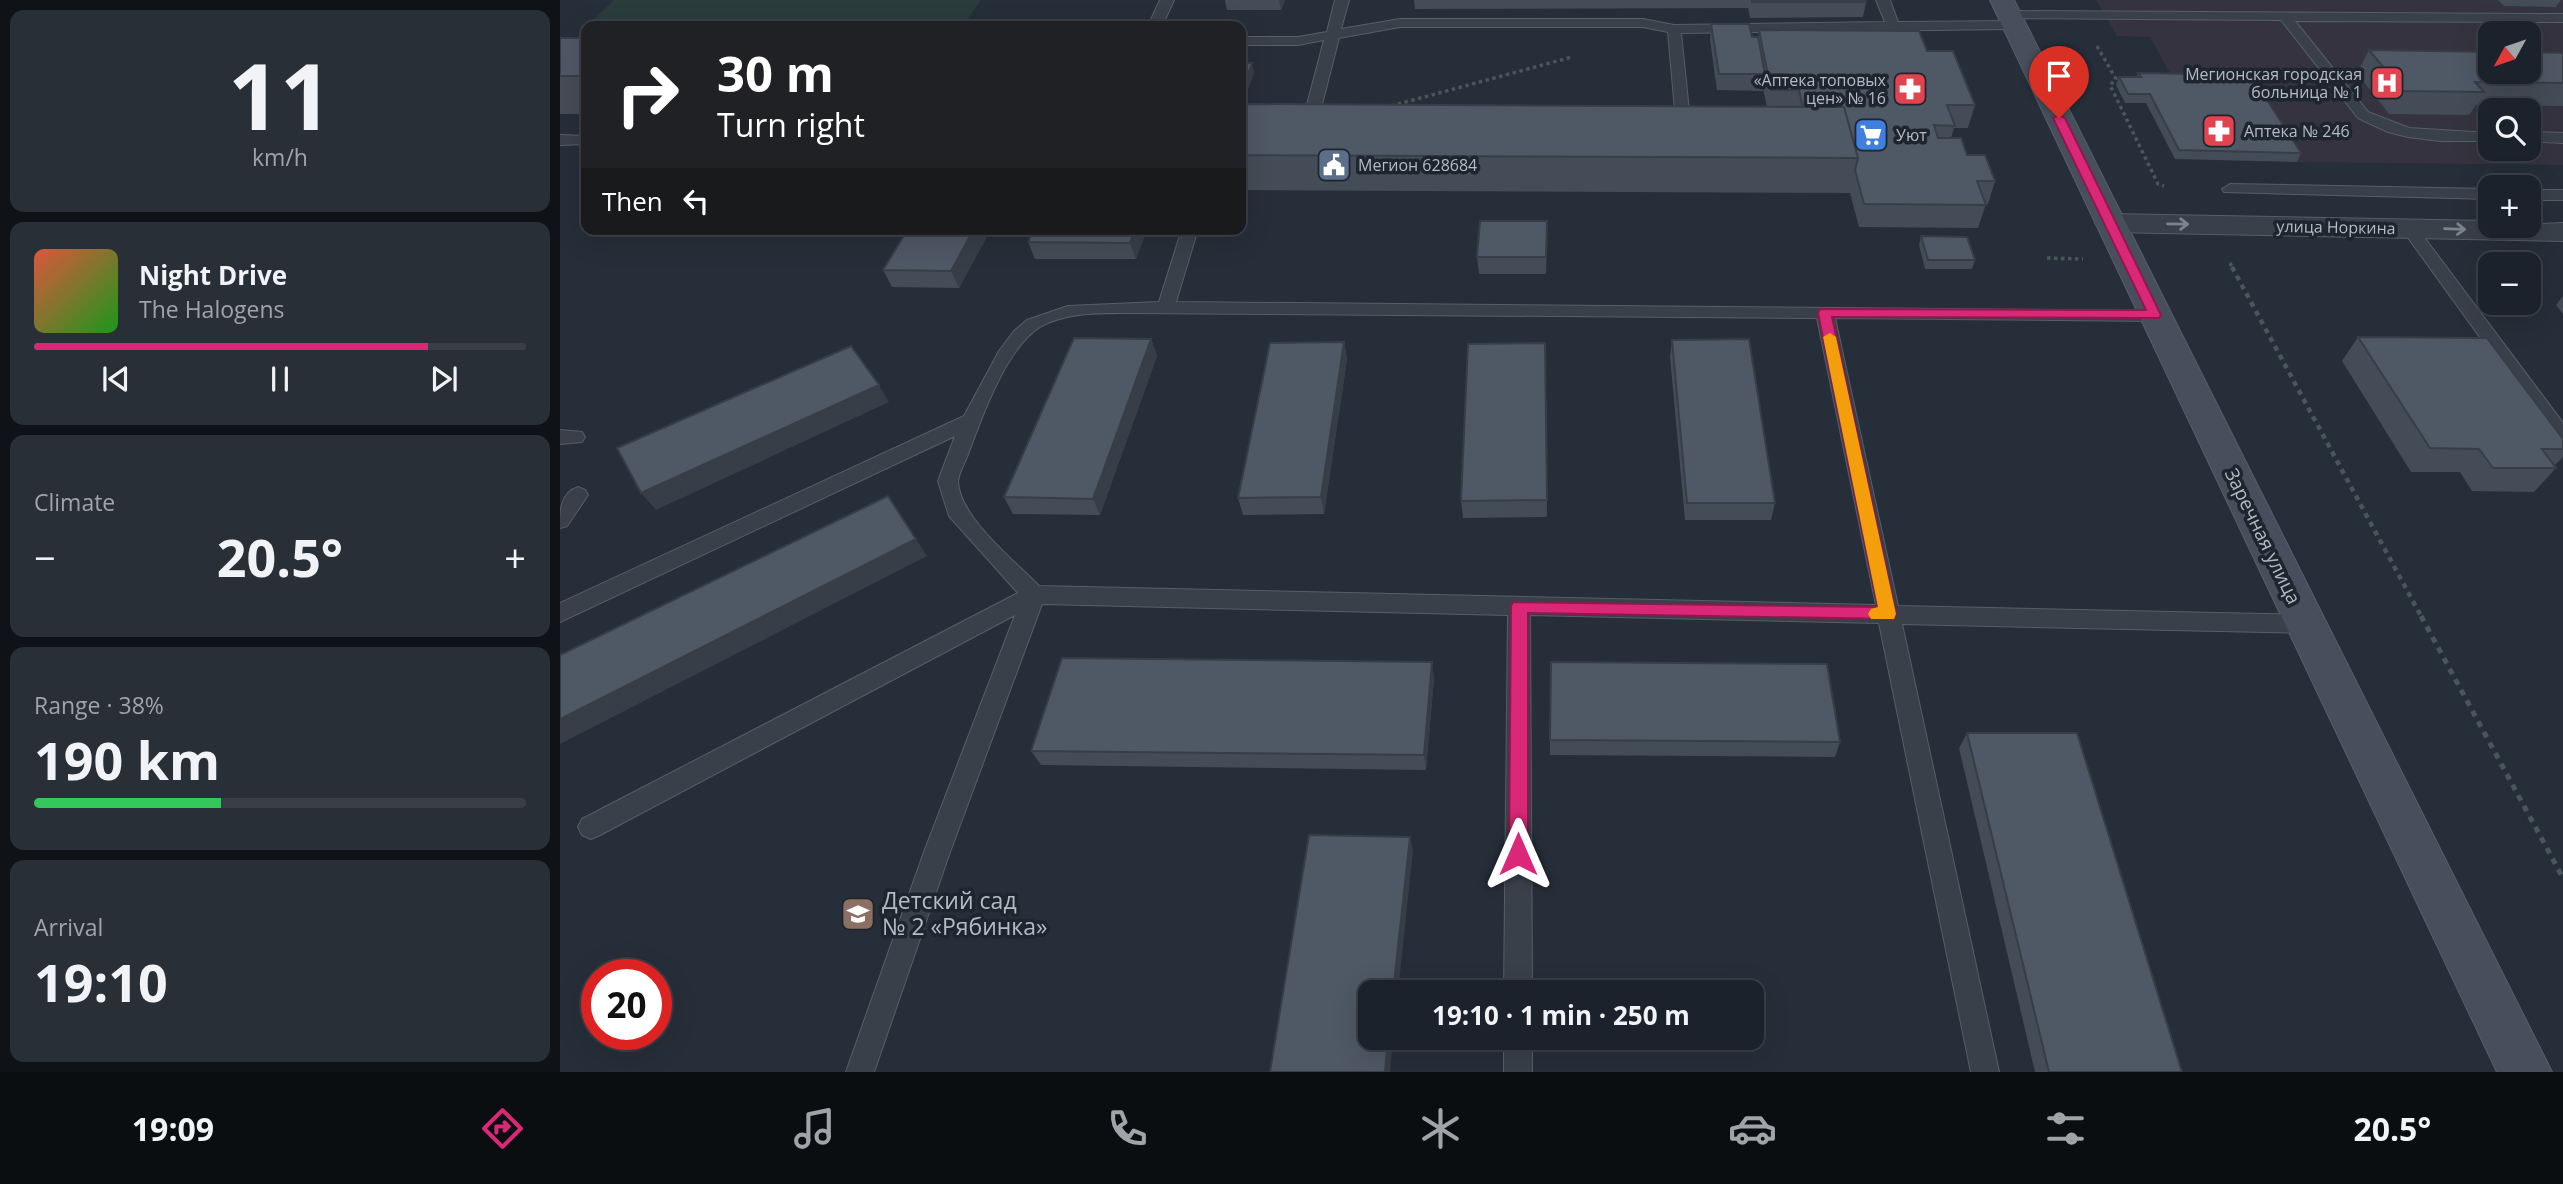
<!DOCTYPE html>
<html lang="en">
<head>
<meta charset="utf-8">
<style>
	body { margin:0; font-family:"Open Sans",sans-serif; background:#292f37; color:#f1f3f6; height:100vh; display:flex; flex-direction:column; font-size:26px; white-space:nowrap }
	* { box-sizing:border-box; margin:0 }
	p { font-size:23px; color:#a0a4a9 }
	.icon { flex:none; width:38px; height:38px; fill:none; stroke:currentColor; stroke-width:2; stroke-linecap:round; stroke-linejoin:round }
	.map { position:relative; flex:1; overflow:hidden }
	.sheet { display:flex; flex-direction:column; gap:10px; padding:10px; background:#0f1318; width:560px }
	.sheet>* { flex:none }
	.guide { position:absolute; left:21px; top:21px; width:665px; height:214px; border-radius:14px; box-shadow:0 7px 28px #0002,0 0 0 2px #3a3f47; background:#202124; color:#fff; overflow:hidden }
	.needle { width:46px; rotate:230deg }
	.fabs { position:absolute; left:1918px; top:21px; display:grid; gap:14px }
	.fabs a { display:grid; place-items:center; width:63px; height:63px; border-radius:14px; background:#1c222b; box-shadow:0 7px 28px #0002,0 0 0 2px #3a3f47; font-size:35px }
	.speed { position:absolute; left:21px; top:959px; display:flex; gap:14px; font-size:35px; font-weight:700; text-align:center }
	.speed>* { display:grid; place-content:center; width:91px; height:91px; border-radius:50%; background:#1c222b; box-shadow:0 7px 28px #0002,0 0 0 2px #3a3f47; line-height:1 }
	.speed .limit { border:10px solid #d22; background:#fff; color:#111 }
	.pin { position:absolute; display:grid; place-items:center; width:60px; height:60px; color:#fff; margin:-72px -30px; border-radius:50% 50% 50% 0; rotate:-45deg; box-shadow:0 0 7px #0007 }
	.pin .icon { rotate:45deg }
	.me { position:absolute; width:77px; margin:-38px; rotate:0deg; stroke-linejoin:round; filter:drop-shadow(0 0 5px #0008) }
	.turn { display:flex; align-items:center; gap:24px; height:147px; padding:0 21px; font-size:32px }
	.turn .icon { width:91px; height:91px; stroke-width:2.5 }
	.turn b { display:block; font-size:49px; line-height:60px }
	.then { display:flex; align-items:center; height:66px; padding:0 21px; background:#0003; gap:14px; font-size:26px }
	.big { font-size:52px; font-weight:700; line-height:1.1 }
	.sheet .card { flex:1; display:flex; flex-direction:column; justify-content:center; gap:10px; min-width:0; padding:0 24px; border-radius:14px; background:#292f37 }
	.sheet .dial { align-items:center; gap:0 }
	.dial b { font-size:91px; line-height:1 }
	.song { display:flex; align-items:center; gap:21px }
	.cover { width:84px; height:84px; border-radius:10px; background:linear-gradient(135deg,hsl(10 70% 55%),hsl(120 70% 35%)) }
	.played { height:7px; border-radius:4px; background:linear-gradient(90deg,#db2777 80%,#3a3f47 80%) }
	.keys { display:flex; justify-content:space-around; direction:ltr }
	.heat { display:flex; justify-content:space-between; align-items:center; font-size:38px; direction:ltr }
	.charge { height:10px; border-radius:5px; background:linear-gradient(90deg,#34c759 38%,#3a3f47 0) }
	.trip { position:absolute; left:798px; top:980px; width:406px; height:70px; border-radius:14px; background:#1c222b; box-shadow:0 7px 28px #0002,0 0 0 2px #3a3f47; font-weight:700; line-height:70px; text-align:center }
	.tabs { display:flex; height:112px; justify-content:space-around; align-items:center; background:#0b0e11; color:#a0a4a9 }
	.tabs .icon { width:49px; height:49px }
	.tabs .on { color:#db2777 }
	.tabs b { font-size:32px; color:#f1f3f6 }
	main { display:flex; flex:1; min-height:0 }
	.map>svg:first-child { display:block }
	.medical { fill:#35333f; fill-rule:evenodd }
	.green { fill:#2b3c3c }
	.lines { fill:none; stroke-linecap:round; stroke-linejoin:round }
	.service-casing { stroke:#575e68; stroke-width:2 }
	.minor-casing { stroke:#575e68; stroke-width:2 }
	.secondary-casing { stroke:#575e68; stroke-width:2 }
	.path-far2 { stroke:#485759; stroke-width:3.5; stroke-dasharray:3.5 3.5; stroke-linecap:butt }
	.path-far1 { stroke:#485759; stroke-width:4.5; stroke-dasharray:5 5; stroke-linecap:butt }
	.path { stroke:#485759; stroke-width:5; stroke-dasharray:6 6; stroke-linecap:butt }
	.service { fill:#39404a; fill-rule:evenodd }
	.minor { fill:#39404a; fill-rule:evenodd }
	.secondary { fill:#484f5c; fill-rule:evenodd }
	.wall { fill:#444c57 }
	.shaded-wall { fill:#373e47 }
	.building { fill:#4f5865; stroke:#373e47; stroke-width:2 }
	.oneway { stroke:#7d848e }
	.route { fill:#db2777; stroke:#8e194d; stroke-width:2 }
	.slow { fill:#f59e0b }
	.labels { text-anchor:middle; stroke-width:7; stroke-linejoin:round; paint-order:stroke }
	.far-poi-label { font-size:16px; fill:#b5bbc5; stroke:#1e252f; text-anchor:start }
	.far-street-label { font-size:16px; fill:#b5bbc5; stroke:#1e252f }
	.street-label { font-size:19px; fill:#b5bbc5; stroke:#1e252f }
	.near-poi-label { font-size:23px; fill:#b5bbc5; stroke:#1e252f; text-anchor:start }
</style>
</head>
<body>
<main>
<section class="sheet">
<div class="card dial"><b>11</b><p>km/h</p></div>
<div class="card">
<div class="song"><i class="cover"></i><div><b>Night Drive</b><p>The Halogens</p></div></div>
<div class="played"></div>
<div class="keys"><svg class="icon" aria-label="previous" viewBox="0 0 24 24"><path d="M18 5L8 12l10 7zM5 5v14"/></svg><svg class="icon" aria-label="pause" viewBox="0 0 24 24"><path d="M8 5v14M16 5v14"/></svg><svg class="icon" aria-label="next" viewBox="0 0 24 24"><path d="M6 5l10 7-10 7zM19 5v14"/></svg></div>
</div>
<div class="card"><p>Climate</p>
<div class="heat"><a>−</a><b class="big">20.5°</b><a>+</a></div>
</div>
<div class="card"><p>Range · 38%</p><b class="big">190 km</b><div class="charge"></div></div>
<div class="card"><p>Arrival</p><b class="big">19:10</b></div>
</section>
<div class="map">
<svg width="2003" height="1072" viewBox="0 0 2003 1072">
	<rect width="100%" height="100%" fill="#262e39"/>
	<path class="medical" d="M1536,0H2003V165L1737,162L1615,82L1590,37L1557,36ZM1930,33H1969V72H1930ZM1930,110H1969V149H1930Z"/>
	<path class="green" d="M54,0H421L407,20L34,19Z"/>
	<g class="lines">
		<defs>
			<path id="service" d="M600,0H614L602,26H588Z
				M775,0H789L781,29L840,19H1083L1114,25L1325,22L1316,0H1330L1338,22L1454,21L1461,25L1454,29L1121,33L1129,111L1107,127L1097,126L1095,123L1115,110L1108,32L1083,27H840L779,38L759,116L769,120C764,127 748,127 743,120L764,40L738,45H681V37H738L767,32Z
				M1449,11L2003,14V22L1735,21L1808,112L1849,128L1930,133V141H1880L1848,137L1828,132L1798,118L1721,20L1444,18V12Z
				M1969,132L2003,133V143L1969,141Z
				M0,135L26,136V144L0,145Z
				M1670,184L1930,189V199L1664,192L1662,189Z
				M1969,190H2003V200H1969Z
				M1849,223L1855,225L2003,423V444L1996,442L1841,228Z
				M622,229H638L616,302L1600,311L1603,315L1600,319L1594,321L1275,318L1338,606L1745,615L1753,618L1756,624L1753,630L1745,633L1342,624L1439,1072H1411L1319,623L970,615L972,992H944L948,615L482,604L390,852L314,1072H286L364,852L455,615L40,835L31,839L22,835L18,827L22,819L458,593L389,516L378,481L395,436L0,622V603L404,416L439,351L454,331L467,320L508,306L599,302ZM570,313L1257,318L1316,605L479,586C455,561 400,518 398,482C398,475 404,464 407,457C421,420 445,349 480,327C506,312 540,313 570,313Z
				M0,430L22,432L25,437L22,442L0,444Z
				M18,487L25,490L28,495L7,526L0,528C0,511 0,493 18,487Z
				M944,1038H972V1072H944Z"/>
			<path id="minor" d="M1550,214L1930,221V226L2003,223V241L1550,232L1539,229L1535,223L1539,217Z"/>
			<path id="secondary" d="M1430,0H1454L1992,1072H1937Z"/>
		</defs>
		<use href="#service" class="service-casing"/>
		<use href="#minor" class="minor-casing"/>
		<use href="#secondary" class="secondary-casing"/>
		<path class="path-far2" d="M1537,46L1556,79L1550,85L1598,184L1604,186
			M831,106L1012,57
			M1487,258L1523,259
			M1670,263L1673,268"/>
		<path class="path-far1" d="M1672,267L1862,618"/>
		<path class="path" d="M1861,616L2003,878"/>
		<use href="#service" class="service"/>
		<use href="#minor" class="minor"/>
		<use href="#secondary" class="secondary"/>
	</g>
	<path class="wall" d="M665,0H725L721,10H667Z
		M854,0H1305L1306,2L1303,17L1190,18L1188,8L855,9Z
		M1938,0H2001L1996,7L1944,6Z
		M1151,24L1198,39L1199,30L1367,51L1415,105L1408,128H1394L1391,138L1407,155L1435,181L1428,204H1426L1418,228L1299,227L1290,193L681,190V123L1207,107L1203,89V91L1157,90L1150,40Z
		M0,38H26V114H0Z
		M1809,50L2003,53V106L1916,105L1909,115L1829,114L1797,73Z
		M681,63L694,72L684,100H681Z
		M1578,73L1741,153L1737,162L1615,159L1586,103H1565L1556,85L1559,77H1576Z
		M348,229H431L399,288L332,287L323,270Z
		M474,229H587L576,259H475L468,242Z
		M1361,236L1415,260L1412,269H1365L1359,245Z
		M987,238L986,274H919L917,257Z
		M2003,296V314L1996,305Z
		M1798,337L2003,439V457L1994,466L1996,468L1974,492L1912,491L1900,472H1851L1782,361Z
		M591,339L597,356L540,515L453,514L444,497Z
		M1112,340L1215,503L1211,520H1125L1110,357Z
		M784,342L787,359L764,514L683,515L678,498Z
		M985,343L987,517L903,518L901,501Z
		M874,678L866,770L481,765L471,751Z
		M1407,733L1622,1072H1475L1399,748Z
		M990,740L1280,742L1275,757L990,755Z"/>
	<path class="shaded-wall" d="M719,0H725L721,10Z
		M692,63L694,72L684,100L682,92Z
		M414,229H431L399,288L391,271Z
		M575,229H587L576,259L570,243Z
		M591,339L597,356L540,515L533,499Z
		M784,342L787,359L764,514L761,497Z
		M319,385L329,402L96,510L81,493Z
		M356,539L367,556L0,744V719Z
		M872,662L874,678L866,770L864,755Z
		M850,837L853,851L838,992H833Z
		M828,1038H833L830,1072H825Z"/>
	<path class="building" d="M1192,0H1305L1306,2H1192Z
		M1151,24H1189L1192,37H1198L1205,74H1159Z
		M1199,30L1359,31L1367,51H1393L1415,105H1387L1395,126L1374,125L1378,138H1401L1407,155H1425L1435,181H1417L1426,205L1304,204L1295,170L1298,158L1284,107H1243L1239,90H1211Z
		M0,38H26V76H0Z
		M1809,50L1930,52V72H1969V52L2003,53V83L1915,82L1924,92L1843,91Z
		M681,63H692L682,92H681Z
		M1578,73L1691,75L1741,153L1619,150L1590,94H1568L1559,77H1581Z
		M687,104L1284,107L1298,158L681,155V123Z
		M920,221H987L986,257H917Z
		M348,229H414L391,271L323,270Z
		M474,229H575L570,243L468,242Z
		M1361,236L1407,237L1415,260H1368Z
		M1798,337L1927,338L2003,439V449H1982L1996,468H1933L1919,449L1870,448Z
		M514,338L591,339L533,499L444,497Z
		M1189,339L1215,503H1127L1112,340Z
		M784,342L761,497L678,498L710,343Z
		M985,343L987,500L901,501L908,344Z
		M291,346L319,385L81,493L57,448Z
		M328,496L356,539L0,719V655Z
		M502,658L872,662L864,755L471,751Z
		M991,662L1267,664L1280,742L990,740Z
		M1407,733H1517L1622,1072H1489Z
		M749,835L850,837L833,992H810V1038H828L825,1072H710Z"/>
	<defs><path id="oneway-shaft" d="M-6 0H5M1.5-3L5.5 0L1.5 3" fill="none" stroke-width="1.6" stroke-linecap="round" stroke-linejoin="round" transform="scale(1.75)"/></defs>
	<g class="oneway">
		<use href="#oneway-shaft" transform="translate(1618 224) rotate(1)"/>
		<use href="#oneway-shaft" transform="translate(1895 229) rotate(2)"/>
	</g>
	<path class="route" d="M1499,115L1505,118L1601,315L1599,318L1272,317L1336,614L1334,619L968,613V854L965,861L958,864L952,861L949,854L951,606L953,602L1318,607L1258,313L1260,309L1586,310L1493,118Z"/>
	<path class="slow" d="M1270,333L1276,337L1336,614L1334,619H1311L1308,614L1311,609L1318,607L1263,337Z"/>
	<defs>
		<symbol id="hospital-square" viewBox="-11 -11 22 22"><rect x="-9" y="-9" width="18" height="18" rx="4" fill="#e0444e" stroke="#1e252f"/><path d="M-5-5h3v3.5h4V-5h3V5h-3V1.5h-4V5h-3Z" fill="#fff"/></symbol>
		<symbol id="pharmacy-square" viewBox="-11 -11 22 22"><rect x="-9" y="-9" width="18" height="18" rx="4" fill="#e0444e" stroke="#1e252f"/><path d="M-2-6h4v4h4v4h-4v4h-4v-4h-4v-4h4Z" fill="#fff"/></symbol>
		<symbol id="supermarket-square" viewBox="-11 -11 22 22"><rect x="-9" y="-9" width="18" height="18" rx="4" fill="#3f7fe0" stroke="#1e252f"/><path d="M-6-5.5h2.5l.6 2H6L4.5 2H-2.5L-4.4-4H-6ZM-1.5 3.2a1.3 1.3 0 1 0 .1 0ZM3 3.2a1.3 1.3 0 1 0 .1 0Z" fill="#fff"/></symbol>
		<symbol id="civic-square" viewBox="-11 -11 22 22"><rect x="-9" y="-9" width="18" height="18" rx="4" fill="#5c6f8a" stroke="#1e252f"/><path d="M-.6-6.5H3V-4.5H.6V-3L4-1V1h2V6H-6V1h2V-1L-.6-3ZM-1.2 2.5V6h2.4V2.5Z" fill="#fff"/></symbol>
		<symbol id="school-square" viewBox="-11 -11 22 22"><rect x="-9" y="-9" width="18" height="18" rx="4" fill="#8d6e63" stroke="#1e252f"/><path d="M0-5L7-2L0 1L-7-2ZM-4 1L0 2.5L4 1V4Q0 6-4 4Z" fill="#fff"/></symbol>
	</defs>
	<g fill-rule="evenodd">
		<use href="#hospital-square" x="1808" y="64" width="38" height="38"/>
		<use href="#pharmacy-square" x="1331" y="70" width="38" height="38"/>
		<use href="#pharmacy-square" x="1640" y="112" width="38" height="38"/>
		<use href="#supermarket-square" x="1292" y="116" width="38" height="38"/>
		<use href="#civic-square" x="755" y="146" width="38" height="38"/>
		<use href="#school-square" x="279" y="895" width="38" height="38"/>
	</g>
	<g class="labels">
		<g class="far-poi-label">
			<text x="1802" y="80" text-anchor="end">Мегионская городская<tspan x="1802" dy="18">больница № 1</tspan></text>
			<text x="1326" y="86" text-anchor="end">«Аптека топовых<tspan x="1326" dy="18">цен» № 16</tspan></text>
			<text x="1684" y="137">Аптека № 246</text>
			<text x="1336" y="141">Уют</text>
			<text x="798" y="171">Мегион 628684</text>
		</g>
		<g class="far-street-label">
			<text transform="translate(1776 227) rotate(1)" y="6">улица Норкина</text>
		</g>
		<g class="street-label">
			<text transform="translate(1703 536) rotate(64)" y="7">Заречная улица</text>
		</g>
		<g class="near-poi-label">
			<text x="322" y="909">Детский сад<tspan x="322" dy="26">№ 2 «Рябинка»</tspan></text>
		</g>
	</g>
</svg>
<div class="fabs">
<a><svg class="needle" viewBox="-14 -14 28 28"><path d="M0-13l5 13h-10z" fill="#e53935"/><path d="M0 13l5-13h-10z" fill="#a0a4a9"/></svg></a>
<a><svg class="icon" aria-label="search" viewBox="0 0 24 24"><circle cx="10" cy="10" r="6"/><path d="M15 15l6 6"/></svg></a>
<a>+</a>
<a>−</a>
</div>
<div class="speed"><div class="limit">20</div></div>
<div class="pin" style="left:1499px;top:118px;background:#d93025"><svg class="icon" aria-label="arrive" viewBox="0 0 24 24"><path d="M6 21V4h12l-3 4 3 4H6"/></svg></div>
<svg class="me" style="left:958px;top:854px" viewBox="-20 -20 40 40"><path d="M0-17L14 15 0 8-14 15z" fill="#db2777" stroke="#fff" stroke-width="4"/></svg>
<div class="trip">19:10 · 1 min · 250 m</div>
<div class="guide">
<div class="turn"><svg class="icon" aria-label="right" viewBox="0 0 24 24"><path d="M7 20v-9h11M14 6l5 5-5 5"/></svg><div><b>30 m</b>Turn right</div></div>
<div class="then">Then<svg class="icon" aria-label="left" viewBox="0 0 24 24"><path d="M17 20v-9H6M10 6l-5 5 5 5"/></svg></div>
</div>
</div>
</main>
<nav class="tabs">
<b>19:09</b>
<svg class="icon on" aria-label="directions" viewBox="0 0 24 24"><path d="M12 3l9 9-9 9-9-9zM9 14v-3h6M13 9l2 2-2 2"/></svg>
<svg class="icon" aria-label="music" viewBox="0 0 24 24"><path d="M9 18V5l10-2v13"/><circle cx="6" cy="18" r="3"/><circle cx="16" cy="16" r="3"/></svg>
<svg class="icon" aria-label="phone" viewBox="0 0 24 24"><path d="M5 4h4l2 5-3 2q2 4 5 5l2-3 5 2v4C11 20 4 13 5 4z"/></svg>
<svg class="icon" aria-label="climate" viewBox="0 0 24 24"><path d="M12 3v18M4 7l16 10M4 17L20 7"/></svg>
<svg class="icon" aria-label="car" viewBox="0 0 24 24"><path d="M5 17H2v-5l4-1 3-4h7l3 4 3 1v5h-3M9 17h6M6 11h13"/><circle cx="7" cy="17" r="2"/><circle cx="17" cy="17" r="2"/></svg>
<svg class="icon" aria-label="filters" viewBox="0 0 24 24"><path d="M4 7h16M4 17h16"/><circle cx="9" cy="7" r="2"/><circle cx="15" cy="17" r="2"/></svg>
<b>20.5°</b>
</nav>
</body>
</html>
